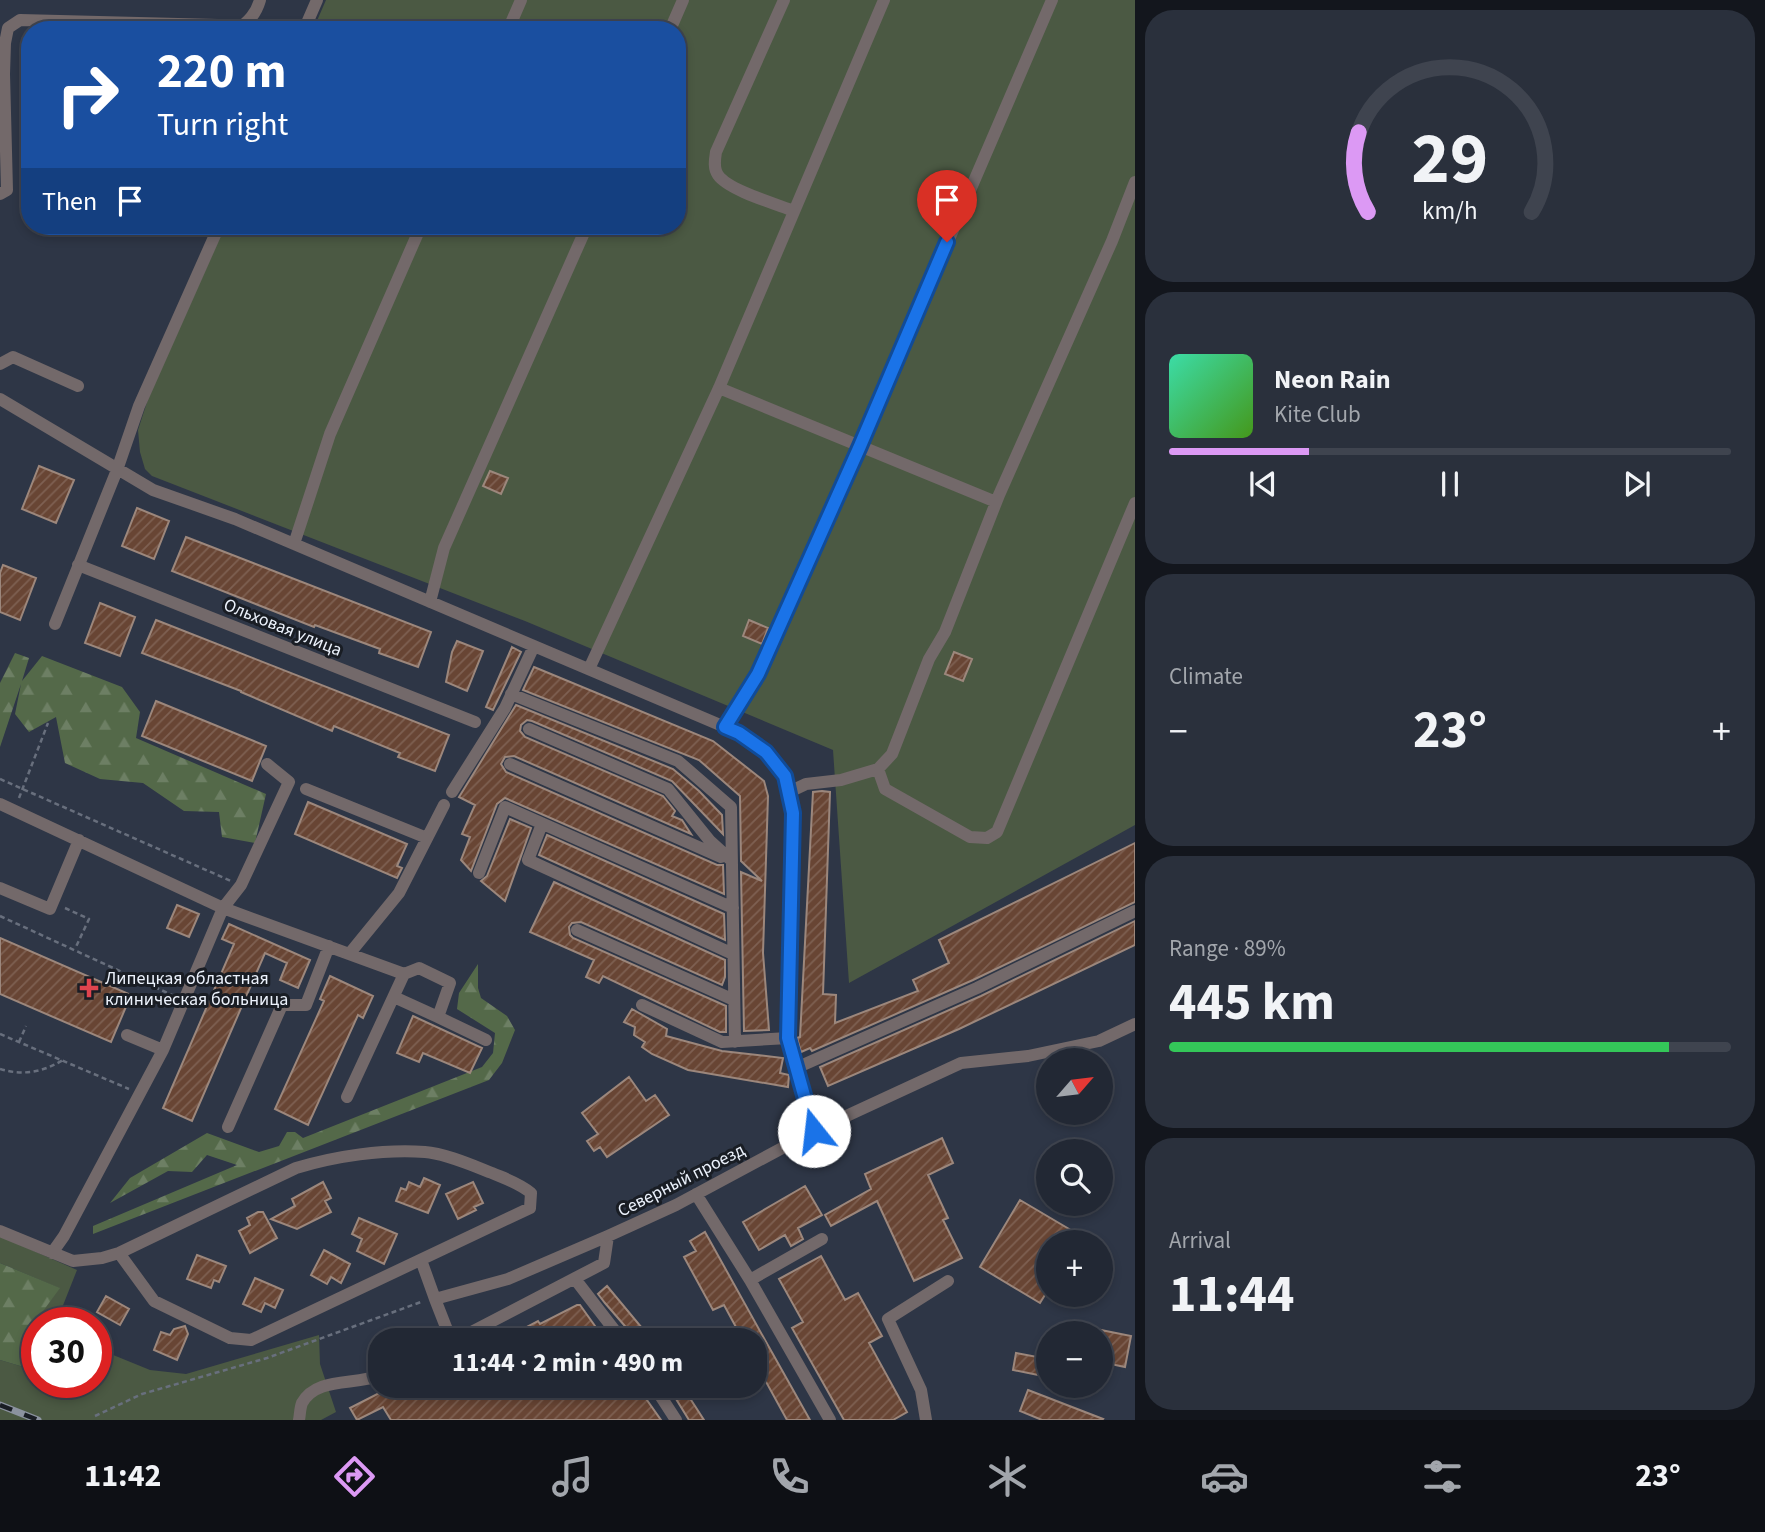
<!DOCTYPE html>
<html lang="en">
<head>
<meta charset="utf-8">
<style>
	body { margin:0; font-family:"Source Sans 3",sans-serif; background:#2a303c; color:#f1f3f6; height:100vh; display:flex; flex-direction:column; font-size:26px; white-space:nowrap }
	* { box-sizing:border-box; margin:0 }
	p { font-size:23px; color:#a2a6ac }
	.icon { flex:none; width:38px; height:38px; fill:none; stroke:currentColor; stroke-width:2; stroke-linecap:round; stroke-linejoin:round }
	.map { position:relative; flex:1; overflow:hidden }
	.drawer { display:flex; flex-direction:column; gap:10px; padding:10px; background:#13161d; width:630px }
	.drawer>* { flex:none }
	.hud { position:absolute; left:21px; top:21px; width:665px; height:214px; border-radius:28px; box-shadow:0 4px 10px #0003,0 0 0 2px #3f444f; background:#1a4fa0; color:#fff; overflow:hidden }
	.needle { width:46px; rotate:62deg }
	.buttons { position:absolute; left:1036px; top:1048px; display:grid; gap:14px }
	.buttons a { display:grid; place-items:center; width:77px; height:77px; border-radius:50%; background:#222834; box-shadow:0 4px 10px #0003,0 0 0 2px #3f444f; font-size:35px }
	.speed { position:absolute; left:21px; top:1307px; display:flex; gap:14px; font-size:35px; font-weight:700; text-align:center }
	.speed>* { display:grid; place-content:center; width:91px; height:91px; border-radius:50%; background:#222834; box-shadow:0 4px 10px #0003,0 0 0 2px #3f444f; line-height:1 }
	.speed .limit { border:10px solid #d22; background:#fff; color:#111 }
	.pin { position:absolute; display:grid; place-items:center; width:60px; height:60px; color:#fff; margin:-72px -30px; border-radius:50% 50% 50% 0; rotate:-45deg; box-shadow:0 0 7px #0007 }
	.pin .icon { rotate:45deg }
	.me { position:absolute; width:77px; margin:-38px; rotate:344deg; stroke-linejoin:round; filter:drop-shadow(0 0 5px #0008) }
	.turn { display:flex; align-items:center; gap:24px; height:147px; padding:0 21px; font-size:32px }
	.turn .icon { width:91px; height:91px; stroke-width:2.5 }
	.turn b { display:block; font-size:49px; line-height:60px }
	.then { display:flex; align-items:center; height:66px; padding:0 21px; background:#0003; gap:14px; font-size:26px }
	.big { font-size:52px; font-weight:700; line-height:1.1 }
	.drawer .card { flex:1; display:flex; flex-direction:column; justify-content:center; gap:10px; min-width:0; padding:0 24px; border-radius:28px; background:#2a303c }
	.drawer .dial { align-items:center; gap:0 }
	.dial svg { height:182px; overflow:visible; fill:none; stroke:#3f444f; stroke-width:7; stroke-linecap:round; text-anchor:middle }
	.dial text { fill:#f1f3f6; stroke:none }
	.song { display:flex; align-items:center; gap:21px }
	.cover { width:84px; height:84px; border-radius:10px; background:linear-gradient(135deg,hsl(160 70% 55%),hsl(100 70% 35%)) }
	.played { height:7px; border-radius:4px; background:linear-gradient(90deg,#dc99f4 25%,#3f444f 25%) }
	.keys { display:flex; justify-content:space-around; direction:ltr }
	.heat { display:flex; justify-content:space-between; align-items:center; font-size:38px; direction:ltr }
	.charge { height:10px; border-radius:5px; background:linear-gradient(90deg,#34c759 89%,#3f444f 0) }
	.trip { position:absolute; left:368px; top:1328px; width:399px; height:70px; border-radius:28px; background:#222834; box-shadow:0 4px 10px #0003,0 0 0 2px #3f444f; font-weight:700; line-height:70px; text-align:center }
	.tab-bar { display:flex; height:112px; justify-content:space-around; align-items:center; background:#0e1015; color:#a2a6ac }
	.tab-bar .icon { width:49px; height:49px }
	.tab-bar .selected { color:#dc99f4 }
	.tab-bar b { font-size:32px; color:#f1f3f6 }
	main { display:flex; flex:1; min-height:0 }
	.map>svg:first-child { display:block }
	.green { fill:#4b5943 }
	.forest { fill:url(#forest-firs) }
	.building { fill:url(#building-hatch); stroke:#9c877c; stroke-width:2 }
	.lines { fill:none; stroke-linecap:round; stroke-linejoin:round }
	.path { stroke:#686f7d; stroke-width:2.5; stroke-dasharray:5 3.5; stroke-linecap:butt }
	.minor { stroke:#73696a; stroke-width:12 }
	.rail-casing { stroke:#8b929f; stroke-width:7 }
	.rail { stroke:#191d24; stroke-width:4.5; stroke-dasharray:13; stroke-linecap:butt }
	.route-casing { stroke:#114b97; stroke-width:18 }
	.route { stroke:#1a73e8; stroke-width:12 }
	.health-dot { fill:#e0444e; stroke:#191d24; stroke-width:2.5 }
	.labels { text-anchor:middle; stroke-width:6; stroke-linejoin:round; paint-order:stroke }
	.street-label { font-size:18px; fill:#ecf2fc; stroke:#191d24 }
	.poi-label { font-size:18px; fill:#ecf2fc; stroke:#191d24; text-anchor:start }
</style>
</head>
<body>
<main>
<div class="map">
<svg width="1135" height="1420" viewBox="0 0 1135 1420">
	<defs>
		<pattern id="forest-firs" width="22" height="20" patternUnits="userSpaceOnUse" patternTransform="scale(1.75)"><rect width="22" height="20" fill="#546949"/><path d="M5 1l3.5 6h-7zM16 11l3.5 6h-7z" fill="#6d7f64"/></pattern>
		<pattern id="building-hatch" width="6" height="6" patternUnits="userSpaceOnUse" patternTransform="scale(1.75)"><rect width="6" height="6" fill="#684534"/><path d="M-1 1l2-2M0 6l6-6M5 7l2-2" fill="none" stroke="#7e6052"/></pattern>
	</defs>
	<rect width="100%" height="100%" fill="#2e3646"/>
	<path class="green" d="M326,0H1135V825L849,983L833,750L525,621L152,476L145,469L140,452L138,430L149,396L225,226H677V30H313Z
		M0,1236L77,1270L56,1323H37V1325L34,1322L59,1288L0,1263Z
		M319,1335L320,1364L336,1412L321,1420H0V1360L37,1371V1382H96V1375L104,1371L96,1367V1348L150,1370L186,1374Z"/>
	<path class="forest" d="M15,653L29,658L22,681L42,656L122,687L140,712L136,738L266,794L255,843L222,837L219,812L184,811L143,783L100,779L65,763L56,717L29,732L15,714L21,684L0,747V683Z
		M478,964V988L481,998L507,1016L515,1030L502,1063L489,1080L93,1234V1226L237,1165L207,1155L192,1172L168,1171L110,1203L130,1178L207,1133L259,1152L279,1146L287,1132H295L303,1138L482,1067L493,1053L495,1033L457,1009L459,993Z
		M0,1263L60,1288L35,1322L37,1325V1371L0,1360Z"/>
	<path class="building" d="M39,466L74,480L56,523L22,509Z
		M490,471L508,478L501,494L483,486Z
		M137,508L169,521L154,559L122,546Z
		M186,537L431,632L418,667L379,653L380,649L315,625L314,627L172,571Z
		M3,565L36,578L20,620L0,612V573Z
		M100,603L135,617L120,656L85,643Z
		M156,620L449,735L435,771L398,757L400,753L334,726L332,731L241,692V691L142,653Z
		M749,620L768,628L762,644L743,636Z
		M457,641L483,651L467,691L446,682L452,652Z
		M512,647L521,652L493,710L486,707Z
		M954,652L972,659L963,681L945,674Z
		M534,667L713,741L764,781L768,796L763,953L769,1030L744,1031L741,872L762,881L741,861L740,796L699,760L523,690Z
		M156,701L266,746L252,781L142,736Z
		M516,705L673,769L699,791L722,815L723,834L672,781L532,721L527,720L521,725L520,731L525,737L663,796L675,811L672,816L682,820L691,834L514,756L505,757L501,764L506,772L717,865H723L724,894L505,798L497,804L471,871L461,860L470,837L462,834L475,805L459,797Z
		M822,791L830,792L823,994L836,995L835,1023L918,991L913,980L949,963L939,940L1135,843V902L973,980L812,1051L810,1048L801,1052L797,1038L800,1037L813,792Z
		M308,802L407,844L397,866L402,868L397,878L295,834Z
		M510,819L531,828L505,901L481,881L487,876Z
		M547,835L724,914L725,940L539,855Z
		M554,882L725,960V977L722,985L581,922L572,923L569,927L570,935L573,938L726,1006V1032H720L603,976L599,983L586,977L594,960L530,932Z
		M177,905L199,914L189,937L167,928Z
		M1135,921V945L959,1029L828,1086L820,1067L981,996Z
		M229,924L310,960L298,988L280,980L287,963L265,953L192,1121L163,1108L234,944L222,939Z
		M0,938L131,995L111,1042L0,994Z
		M330,976L373,996L363,1018L358,1015L308,1125L275,1109L324,1001L320,999Z
		M632,1009L667,1029L666,1036L722,1051L783,1058L780,1073L789,1075L788,1087L688,1070L652,1054L642,1047L645,1042L634,1035L635,1027L624,1022Z
		M413,1016L482,1048L470,1073L423,1053L419,1062L397,1053Z
		M629,1077L646,1101L655,1095L669,1115L607,1157L600,1147L594,1151L587,1141L598,1134L582,1113Z
		M942,1138L953,1163L928,1175L948,1218L943,1220L962,1258L914,1281L877,1201L831,1226L825,1215L871,1189L865,1174Z
		M424,1178L440,1185L428,1213L396,1201L401,1188L406,1190L409,1182L420,1187Z
		M323,1182L331,1198L325,1201L331,1212L297,1229L271,1219L295,1206L292,1199Z
		M473,1182L483,1203L474,1207L476,1210L458,1219L446,1194Z
		M805,1186L822,1215L798,1228L803,1239L791,1246L785,1235L759,1250L743,1222Z
		M1020,1200L1091,1242H1048V1290L1040,1303L980,1267Z
		M258,1212H263L277,1238L250,1253L239,1231L250,1225L247,1218Z
		M359,1218L397,1234L384,1264L357,1251L362,1239L352,1234Z
		M705,1232L765,1340L810,1420H787L754,1360V1340H743L724,1305L713,1310L684,1257L696,1251L690,1241Z
		M324,1250L350,1264L341,1283L331,1277L327,1284L311,1275Z
		M197,1255L226,1266L219,1282L214,1280L211,1288L187,1279Z
		M821,1256L845,1300L858,1293L882,1336L869,1343L907,1412L893,1420H844L792,1328L803,1322L779,1279Z
		M255,1278L283,1290L275,1308L265,1303L261,1312L243,1304Z
		M607,1286L652,1340H637L605,1303L598,1294Z
		M106,1296L129,1309L120,1325L97,1312Z
		M577,1305H580L605,1340H502L538,1321L540,1324Z
		M185,1326L188,1334L177,1360L154,1350L161,1332L170,1335L174,1329Z
		M1101,1330L1131,1336L1125,1367L1101,1362Z
		M1016,1353L1048,1359V1377L1013,1370Z
		M393,1386H637L661,1420H391L383,1407L357,1420L350,1408Z
		M668,1386H682L704,1420H689Z
		M1028,1390L1103,1419L1102,1420H1042L1020,1411Z"/>
	<g class="lines">
		<path class="path" d="M0,779L231,881
			M19,798L48,723
			M65,908L89,919L75,949
			M0,916L172,995
			M0,1034L129,1089
			M19,1042L26,1026
			M0,1069C23,1076 43,1072 63,1060
			M95,1416L142,1394L267,1358L421,1302"/>
		<path class="minor" d="M784,0L716,152C715,159 713,168 718,175C728,190 776,204 794,211
			M237,30C249,21 256,14 260,0
			M304,30L317,0
			M508,30L521,0
			M670,30L683,0
			M0,194L7,190L4,74L5,43L8,28L20,20L218,25L232,30
			M0,364L13,357L78,386
			M719,388L996,502
			M0,399L153,490L235,519L739,733L766,752L785,776L793,813L788,1038L814,1131L676,1205L608,1236L508,1279L435,1299L421,1260
			M294,544L330,434L421,226
			M78,565L475,722
			M430,602L444,548L587,226
			M55,624L117,470L139,406L219,226
			M589,669L719,388L884,0
			M511,694L678,761L731,807L735,1042
			M725,727L758,675L860,446L1052,0
			M529,729L668,789L710,841L732,861
			M510,764L721,857
			M878,769L885,789L970,837L987,838L997,832L1135,503
			M306,789L427,838
			M452,792L505,708L534,646
			M789,792L806,784L841,780L878,769L892,754L929,659L945,632L999,495L1112,241L1135,182
			M0,804L223,908L404,974L347,1097
			M542,824L528,860L733,954
			M479,873L505,807L733,908
			M0,888L50,909L79,840
			M577,930L734,1000
			M350,953L399,893L444,805
			M404,974L419,968L450,983L438,1017L486,1040
			M394,997L438,1017
			M642,1005L722,1042L788,1038
			M127,1035L163,1050
			M796,1068L977,988L1135,911
			M228,1127L282,1005H306L329,946
			M814,1131L961,1063L1028,1056L1099,1041L1135,1024
			M696,1194L750,1280
			M0,1231L73,1261L102,1258L119,1253L296,1168C336,1156 383,1149 425,1152C444,1153 474,1166 492,1173C506,1179 519,1183 531,1193L530,1208L251,1340L230,1338L154,1301L119,1253
			M822,1239L750,1280L830,1420
			M52,1253L64,1236L163,1050L223,908L241,885L289,782L267,764
			M575,1279L622,1340
			M435,1299L451,1340
			M456,1340L604,1263L608,1236
			M654,1386L676,1420
			M299,1420C300,1415 300,1408 302,1403C317,1376 356,1386 380,1375
			M926,1420L921,1390L888,1319L948,1281"/>
		<defs>
			<path id="rail" d="M0,1405L38,1420"/>
		</defs>
		<use href="#rail" class="rail-casing"/>
		<use href="#rail" class="rail"/>
	</g>
	<g class="lines">
		<defs>
			<path id="route" d="M814,1131L788,1038L793,813L785,776L766,752L739,733L725,727L758,674L860,446L947,242"/>
		</defs>
		<use href="#route" class="route-casing"/>
		<use href="#route" class="route"/>
	</g>
	<path class="health-dot" d="M85.5 977.5h7v7h7v7h-7v7h-7v-7h-7v-7h7z"/>
	<g class="labels">
		<g class="street-label">
			<text transform="translate(283 627) rotate(22)" y="6">Ольховая улица</text>
			<text transform="translate(681 1180) rotate(-27)" y="6">Северный проезд</text>
		</g>
		<g class="poi-label">
			<text x="105" y="984">Липецкая областная<tspan x="105" dy="21">клиническая больница</tspan></text>
		</g>
	</g>
</svg>
<div class="buttons">
<a><svg class="needle" viewBox="-14 -14 28 28"><path d="M0-13l5 13h-10z" fill="#e53935"/><path d="M0 13l5-13h-10z" fill="#a2a6ac"/></svg></a>
<a><svg class="icon" aria-label="search" viewBox="0 0 24 24"><circle cx="10" cy="10" r="6"/><path d="M15 15l6 6"/></svg></a>
<a>+</a>
<a>−</a>
</div>
<div class="speed"><div class="limit">30</div></div>
<div class="pin" style="left:947px;top:242px;background:#d93025"><svg class="icon" aria-label="arrive" viewBox="0 0 24 24"><path d="M6 21V4h12l-3 4 3 4H6"/></svg></div>
<svg class="me" style="left:814px;top:1131px" viewBox="-20 -20 40 40"><circle r="19" fill="#fff"/><path d="M0-13L10 11 0 6-10 11z" fill="#1a73e8"/></svg>
<div class="trip">11:44 · 2 min · 490 m</div>
<div class="hud">
<div class="turn"><svg class="icon" aria-label="right" viewBox="0 0 24 24"><path d="M7 20v-9h11M14 6l5 5-5 5"/></svg><div><b>220 m</b>Turn right</div></div>
<div class="then">Then<svg class="icon" aria-label="arrive" viewBox="0 0 24 24"><path d="M6 21V4h12l-3 4 3 4H6"/></svg></div>
</div>
</div>
<section class="drawer">
<div class="card dial"><svg viewBox="0 0 100 80">
<path d="M14 69A42 42 0 1 1 86 69"/>
<path d="M14 69A42 42 0 0 1 10 34" stroke="#dc99f4"/>
<text x="50" y="56" font-size="32" font-weight="700">29</text>
<text x="50" y="72" font-size="11">km/h</text>
</svg></div>
<div class="card">
<div class="song"><i class="cover"></i><div><b>Neon Rain</b><p>Kite Club</p></div></div>
<div class="played"></div>
<div class="keys"><svg class="icon" aria-label="previous" viewBox="0 0 24 24"><path d="M18 5L8 12l10 7zM5 5v14"/></svg><svg class="icon" aria-label="pause" viewBox="0 0 24 24"><path d="M8 5v14M16 5v14"/></svg><svg class="icon" aria-label="next" viewBox="0 0 24 24"><path d="M6 5l10 7-10 7zM19 5v14"/></svg></div>
</div>
<div class="card"><p>Climate</p>
<div class="heat"><a>−</a><b class="big">23°</b><a>+</a></div>
</div>
<div class="card"><p>Range · 89%</p><b class="big">445 km</b><div class="charge"></div></div>
<div class="card"><p>Arrival</p><b class="big">11:44</b></div>
</section>
</main>
<nav class="tab-bar">
<b>11:42</b>
<svg class="icon selected" aria-label="directions" viewBox="0 0 24 24"><path d="M12 3l9 9-9 9-9-9zM9 14v-3h6M13 9l2 2-2 2"/></svg>
<svg class="icon" aria-label="music" viewBox="0 0 24 24"><path d="M9 18V5l10-2v13"/><circle cx="6" cy="18" r="3"/><circle cx="16" cy="16" r="3"/></svg>
<svg class="icon" aria-label="phone" viewBox="0 0 24 24"><path d="M5 4h4l2 5-3 2q2 4 5 5l2-3 5 2v4C11 20 4 13 5 4z"/></svg>
<svg class="icon" aria-label="climate" viewBox="0 0 24 24"><path d="M12 3v18M4 7l16 10M4 17L20 7"/></svg>
<svg class="icon" aria-label="car" viewBox="0 0 24 24"><path d="M5 17H2v-5l4-1 3-4h7l3 4 3 1v5h-3M9 17h6M6 11h13"/><circle cx="7" cy="17" r="2"/><circle cx="17" cy="17" r="2"/></svg>
<svg class="icon" aria-label="filters" viewBox="0 0 24 24"><path d="M4 7h16M4 17h16"/><circle cx="9" cy="7" r="2"/><circle cx="15" cy="17" r="2"/></svg>
<b>23°</b>
</nav>
</body>
</html>
